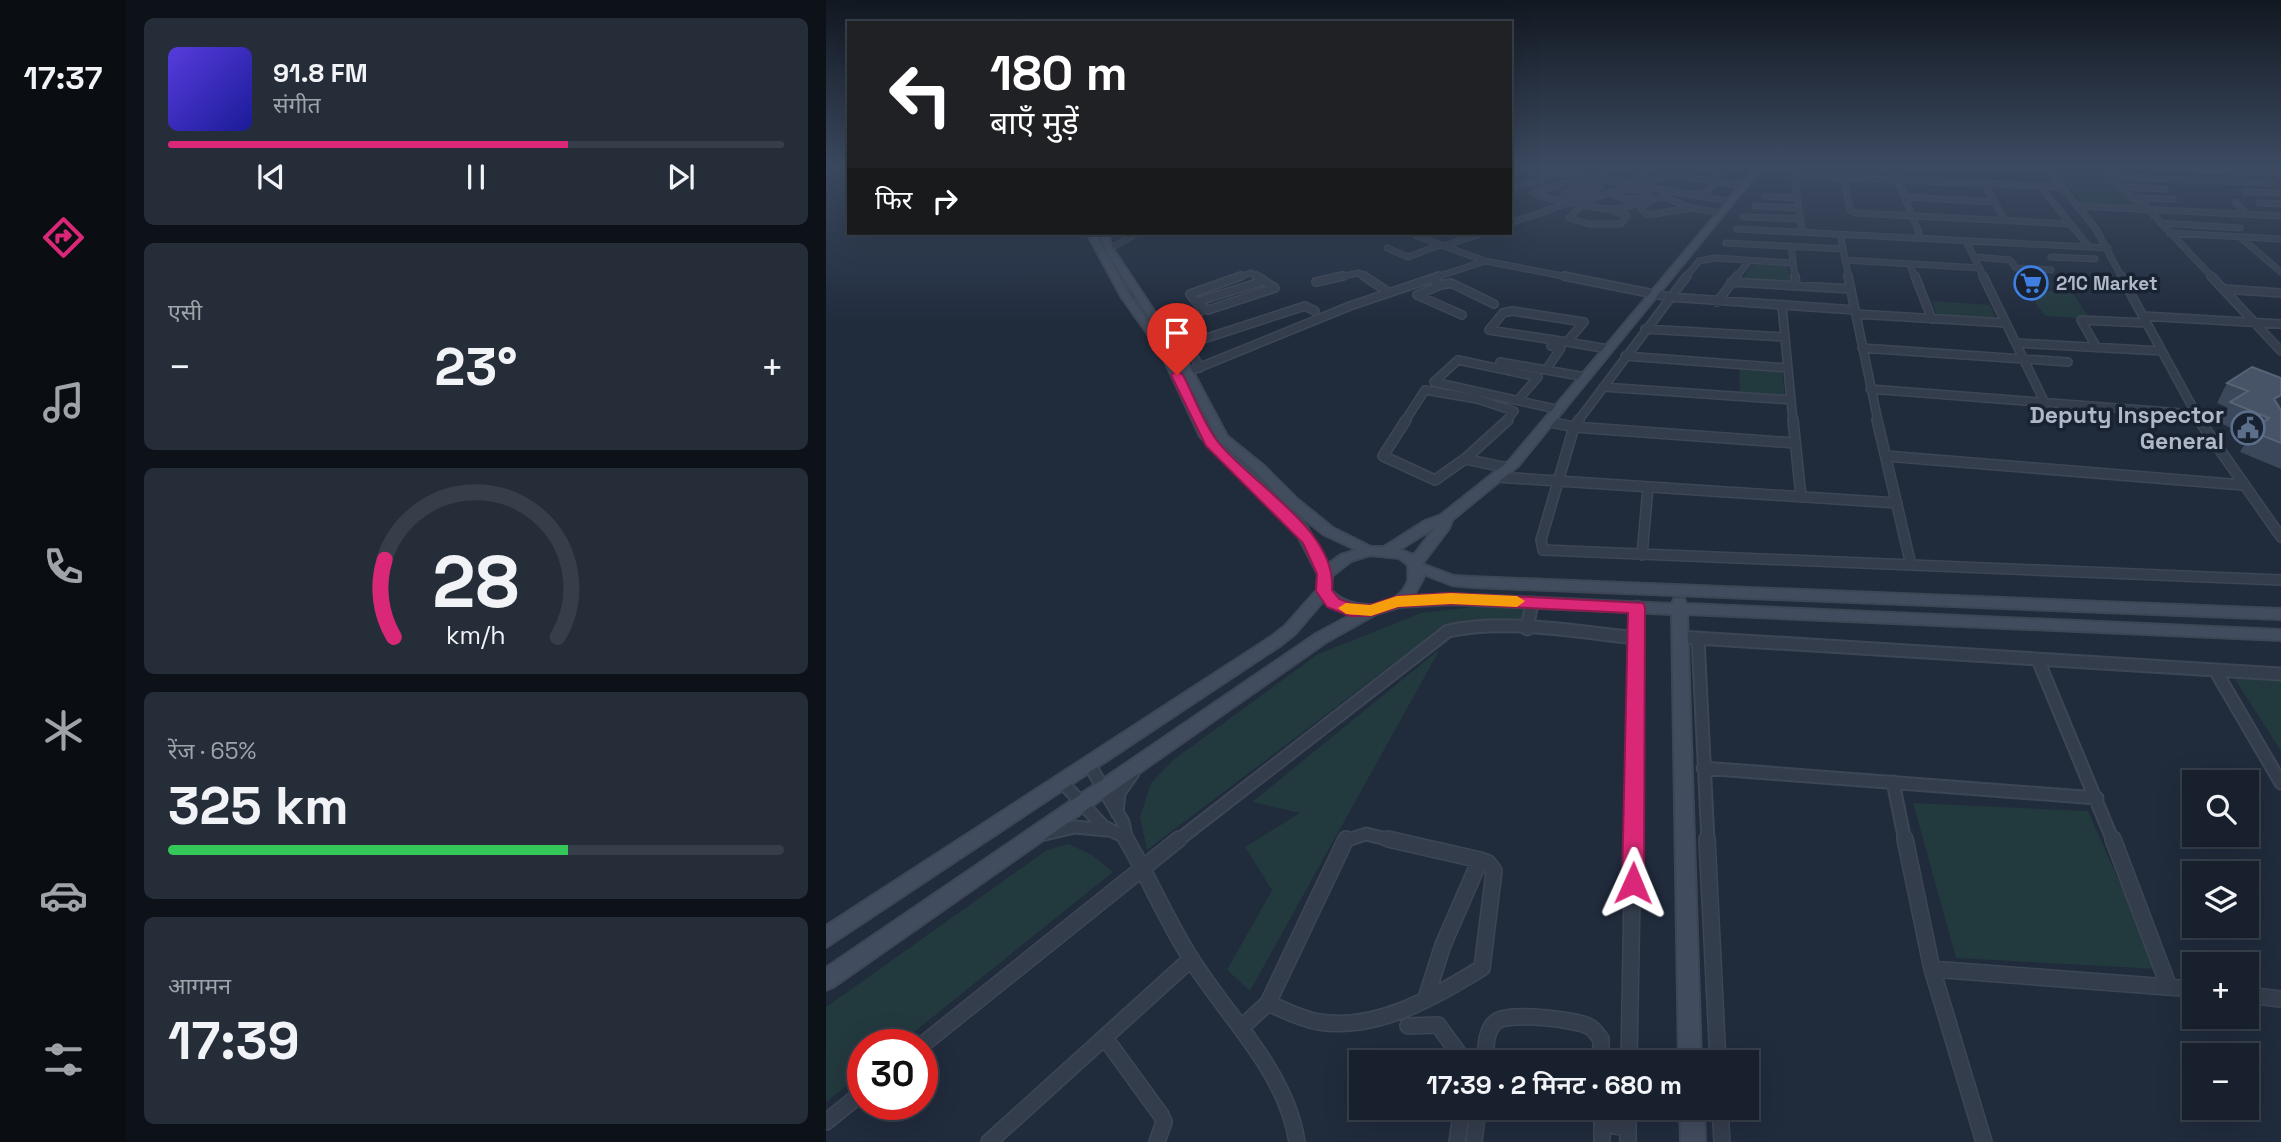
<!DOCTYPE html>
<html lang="hi">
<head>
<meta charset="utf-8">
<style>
	body { margin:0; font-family:"Space Grotesk","Noto Sans Devanagari",sans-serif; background:#252d39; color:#f1f3f6; height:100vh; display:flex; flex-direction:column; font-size:26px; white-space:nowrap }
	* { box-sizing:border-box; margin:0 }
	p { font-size:23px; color:#9fa3aa }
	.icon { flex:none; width:38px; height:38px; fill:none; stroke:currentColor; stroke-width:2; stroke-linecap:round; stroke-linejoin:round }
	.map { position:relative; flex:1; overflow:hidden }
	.details { display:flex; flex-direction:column; gap:18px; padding:18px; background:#0d1219; width:700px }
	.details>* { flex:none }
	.hud { position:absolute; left:21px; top:21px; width:665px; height:214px; border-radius:0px; box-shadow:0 7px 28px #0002,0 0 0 2px #363e49; background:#202124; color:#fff; overflow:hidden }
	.fabs { position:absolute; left:1356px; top:770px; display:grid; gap:14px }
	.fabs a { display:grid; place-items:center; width:77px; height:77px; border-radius:0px; background:#18202d; box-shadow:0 7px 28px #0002,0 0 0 2px #363e49; font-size:35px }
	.speed { position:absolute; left:21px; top:1029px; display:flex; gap:14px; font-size:35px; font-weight:700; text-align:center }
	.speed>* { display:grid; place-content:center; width:91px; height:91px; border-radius:50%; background:#18202d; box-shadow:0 7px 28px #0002,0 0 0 2px #363e49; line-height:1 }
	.speed .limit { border:10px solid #d22; background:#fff; color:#111 }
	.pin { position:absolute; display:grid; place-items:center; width:60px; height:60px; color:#fff; margin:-72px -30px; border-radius:50% 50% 50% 0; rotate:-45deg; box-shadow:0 0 7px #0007 }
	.pin .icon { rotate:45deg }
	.me { position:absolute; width:77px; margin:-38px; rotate:1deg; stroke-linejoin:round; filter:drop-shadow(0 0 5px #0008) }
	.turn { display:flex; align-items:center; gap:24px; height:147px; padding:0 28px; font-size:32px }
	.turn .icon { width:91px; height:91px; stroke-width:2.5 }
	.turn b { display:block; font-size:49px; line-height:60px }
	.then { display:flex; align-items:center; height:66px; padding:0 28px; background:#0003; gap:14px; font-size:26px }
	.big { font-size:52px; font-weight:600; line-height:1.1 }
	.details .widget { flex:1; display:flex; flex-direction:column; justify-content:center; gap:10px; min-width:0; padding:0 24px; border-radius:10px; background:#252d39 }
	.details .dial { align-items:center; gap:0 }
	.dial svg { height:182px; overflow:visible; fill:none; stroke:#363e49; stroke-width:7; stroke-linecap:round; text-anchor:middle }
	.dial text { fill:#f1f3f6; stroke:none }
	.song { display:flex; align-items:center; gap:21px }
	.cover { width:84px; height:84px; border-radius:10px; background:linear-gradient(135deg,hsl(250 70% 55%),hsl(240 70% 35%)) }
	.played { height:7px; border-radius:4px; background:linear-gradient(90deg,#db2777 65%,#363e49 65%) }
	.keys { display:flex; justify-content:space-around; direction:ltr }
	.heat { display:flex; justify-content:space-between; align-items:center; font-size:38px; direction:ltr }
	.charge { height:10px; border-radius:5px; background:linear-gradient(90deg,#34c759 65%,#363e49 0) }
	.trip { position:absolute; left:523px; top:1050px; width:410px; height:70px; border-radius:0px; background:#18202d; box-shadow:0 7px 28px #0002,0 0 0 2px #363e49; font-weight:600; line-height:70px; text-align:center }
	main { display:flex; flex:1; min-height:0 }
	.menu { display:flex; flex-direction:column; width:126px; justify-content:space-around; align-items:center; background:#0a0d12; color:#9fa3aa }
	.menu .icon { width:49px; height:49px }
	.menu .selected { color:#db2777 }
	.menu b { font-size:32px; color:#f1f3f6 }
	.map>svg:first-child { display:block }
	.green { fill:#22393d }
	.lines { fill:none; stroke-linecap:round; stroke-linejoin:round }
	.street-far4-casing { stroke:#3d4655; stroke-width:7 }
	.street-far3-casing { stroke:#3d4655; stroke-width:10 }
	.street-far2-casing { stroke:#3d4655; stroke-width:12 }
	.street-far1-casing { stroke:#3d4655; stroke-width:15 }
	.street-casing { stroke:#3d4655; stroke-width:18 }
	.secondary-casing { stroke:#3d4655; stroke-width:4 }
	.street-far4 { stroke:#343d4c; stroke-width:5 }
	.street-far3 { stroke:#343d4c; stroke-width:7 }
	.street-far2 { stroke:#343d4c; stroke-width:9 }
	.street-far1 { stroke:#343d4c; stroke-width:11 }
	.street { stroke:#343d4c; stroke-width:15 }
	.secondary { fill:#424c5f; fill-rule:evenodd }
	.wall { fill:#3b475a }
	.shaded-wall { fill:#2b3649 }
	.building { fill:#475366; stroke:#586375; stroke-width:2 }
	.route { fill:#db2777; stroke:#8e194d; stroke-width:2 }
	.slow { fill:#f59e0b }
	.labels { text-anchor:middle; stroke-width:7; stroke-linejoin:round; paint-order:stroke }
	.far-poi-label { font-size:19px; font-weight:bold; fill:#afb8c8; stroke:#192231; text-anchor:start }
	.poi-label { font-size:23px; font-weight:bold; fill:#afb8c8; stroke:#192231; text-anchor:end }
</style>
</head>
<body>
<main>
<nav class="menu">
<b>17:37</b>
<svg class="icon selected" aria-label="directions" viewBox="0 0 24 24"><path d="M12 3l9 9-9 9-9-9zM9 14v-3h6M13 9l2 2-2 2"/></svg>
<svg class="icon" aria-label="music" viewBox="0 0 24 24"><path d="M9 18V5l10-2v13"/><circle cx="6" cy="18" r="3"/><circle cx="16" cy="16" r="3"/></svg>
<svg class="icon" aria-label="phone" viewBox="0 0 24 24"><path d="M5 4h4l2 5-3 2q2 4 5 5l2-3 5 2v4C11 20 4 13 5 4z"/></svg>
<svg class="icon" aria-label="climate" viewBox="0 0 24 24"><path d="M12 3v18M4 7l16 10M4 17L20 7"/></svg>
<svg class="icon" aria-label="car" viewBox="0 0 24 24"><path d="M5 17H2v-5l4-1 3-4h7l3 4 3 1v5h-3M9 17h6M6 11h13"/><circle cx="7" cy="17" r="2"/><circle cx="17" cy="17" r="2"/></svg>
<svg class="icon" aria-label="filters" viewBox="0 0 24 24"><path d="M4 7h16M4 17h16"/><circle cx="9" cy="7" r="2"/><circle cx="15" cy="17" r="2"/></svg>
</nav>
<section class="details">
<div class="widget">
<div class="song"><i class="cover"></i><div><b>91.8 FM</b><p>संगीत</p></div></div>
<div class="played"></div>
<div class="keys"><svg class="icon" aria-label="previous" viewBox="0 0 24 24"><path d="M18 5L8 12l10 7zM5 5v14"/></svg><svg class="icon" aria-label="pause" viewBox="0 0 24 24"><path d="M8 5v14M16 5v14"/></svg><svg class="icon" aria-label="next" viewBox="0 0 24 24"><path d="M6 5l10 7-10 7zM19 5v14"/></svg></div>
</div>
<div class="widget"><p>एसी</p>
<div class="heat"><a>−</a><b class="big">23°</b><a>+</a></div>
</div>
<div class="widget dial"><svg viewBox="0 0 100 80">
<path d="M14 69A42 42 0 1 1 86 69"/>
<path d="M14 69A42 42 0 0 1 10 35" stroke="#db2777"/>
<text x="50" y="56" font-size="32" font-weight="700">28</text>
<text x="50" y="72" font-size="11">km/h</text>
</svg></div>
<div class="widget"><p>रेंज · 65%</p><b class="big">325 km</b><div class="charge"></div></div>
<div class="widget"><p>आगमन</p><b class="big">17:39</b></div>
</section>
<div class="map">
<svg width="1455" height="1142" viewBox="0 0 1455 1142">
	<rect width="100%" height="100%" fill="#202b3c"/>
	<path class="green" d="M1228,169L1278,171L1314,207L1258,205Z
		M928,263L962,265L965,284L915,281Z
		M1201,290L1246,292L1264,319L1219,316Z
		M1106,301L1164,305L1171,320L1111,316Z
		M913,367L956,370L959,395L914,392Z
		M646,607H698L694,627L621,623L321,850L314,817L325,783L347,760L492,654L595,613Z
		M614,649L424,991L401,970L446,890L419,847L474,813L426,802Z
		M1408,678L1455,681V751Z
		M1087,803L1262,811L1332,969L1130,958Z
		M243,844L266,855L287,872L72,1045H37V1073L0,1102V1007L221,850Z"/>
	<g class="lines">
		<defs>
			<path id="street-far4" d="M870,166L896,170L889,179
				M967,166L976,232
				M1066,166L1095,238
				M1105,166L1222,170
				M1219,166L1270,229L1296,278
				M1279,166L1291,177L1445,183
				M1416,166L1455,167
				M684,170L748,174L906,202
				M969,176L1236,187
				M1291,177L1287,178L1312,204L1320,206
				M781,178L774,174L802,166
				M1018,178L1024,210L1029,213L1245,224
				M745,182L774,187C752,199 730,205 707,193Z
				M802,184L829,168
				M1158,184L1179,221
				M1214,186L1263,247
				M827,187L820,183C842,169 892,183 918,186
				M1296,187L1339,189
				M684,189L718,179L728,172
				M1419,192L1455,193
				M784,193L798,199H818
				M870,193H880L889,182
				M939,196L971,198
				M747,197L738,193L747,190L760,193
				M839,197L864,208L821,215L815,208L827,199Z
				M1079,197L1168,202
				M1306,198L1347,199
				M1409,202L1417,210
				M742,203C770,203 796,180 823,194C800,215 780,210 752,204
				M1433,203L1455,204
				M929,206L973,208
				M1252,206L1455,216
				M753,208L743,218L763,224H795L801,216L790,212
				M864,208L896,213
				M1322,209L1387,278
				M917,217L974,219
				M684,223L737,205
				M1334,223L1414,228
				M911,229L1282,248
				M1344,233L1455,239
				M1014,234L1023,278
				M591,236L659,261L747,278
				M1415,238L1455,272
				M1140,241L1158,278
				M900,243L1017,249
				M618,246L657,233
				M965,246L969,278
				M561,248L582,257L614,245
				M283,249L312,233
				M1149,257L1184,260L1190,268L1225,270
				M1225,257L1269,259
				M1019,260L1154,268
				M1084,265L1089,278
				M410,278L425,273L433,278
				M508,278L533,273L541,278
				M608,278L659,261
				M859,278L873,261L889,258L967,263
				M910,278L923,261"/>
			<path id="street-far3" d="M430,276L438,281
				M538,276L562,292
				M738,276L843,297L1029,310
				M969,276L970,286
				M1022,276L1052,421
				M1089,276L1106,319
				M1157,276L1218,401
				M1295,276L1374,421
				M1385,276L1455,351
				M490,282L517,276
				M610,282L615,285L625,283L668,304
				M905,282L1025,289
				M615,285L591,295L636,315
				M1398,289L1455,293
				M370,302L382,310L449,288L438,281
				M370,302L364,294L415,276
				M370,302L438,281
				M891,302L911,276
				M956,306L967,421
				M686,311L758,322L741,342L663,330L677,313Z
				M1030,314L1180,323
				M1317,316L1455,324
				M819,329L959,337
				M343,339L360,335L369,315L379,308
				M360,341L374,368
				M741,342L782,349
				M1190,343L1336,351
				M362,344L479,306L489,311
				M1036,348L1242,362
				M1271,348L1255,320L1321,323
				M799,356L962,368
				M674,362L760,377
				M720,370L735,348L725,346
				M362,372L524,306L613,276
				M777,387L965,400
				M1044,389L1369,414
				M692,400L712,377L632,360L608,382L734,410
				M579,421L599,390L651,399L688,411L680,421
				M752,421L861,276"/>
			<path id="street-far2" d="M580,420L557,456L609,480L639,459
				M753,420L748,427L715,540L717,550L1455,580
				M967,420L975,497
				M1051,420L1085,565
				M1373,420L1455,537
				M724,422L748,427L969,443
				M1060,456L1417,485
				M639,459L682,468
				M639,459L682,420
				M671,477L1071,503
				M816,555L822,487
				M705,605L706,602"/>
			<path id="street-far1" d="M701,629L706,603
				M853,637L1455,674
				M872,638L882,841
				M1212,660L1287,841
				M1389,670L1455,783
				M263,764L297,822L301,841
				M877,768L1271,798
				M236,782L278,827L299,837
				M1067,782L1079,841
				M291,813L293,793L307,773
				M219,834L249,827L280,830
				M351,841L622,631C679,618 752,632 811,638
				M519,841L540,834L569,841
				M807,841L811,607"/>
			<path id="street" d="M300,839C323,878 340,919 364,957C401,1017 460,1070 471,1142
				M881,839L892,1062
				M1079,839L1106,969L1158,1142
				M1287,839L1343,987
				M1106,969L1368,989
				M1421,995L1455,999
				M600,998L617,945L654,860
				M442,1003C458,1010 475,1019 493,1022C552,1031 608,997 656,968L668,871L662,863L654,860L562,839
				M442,1003L520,839
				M582,1026L612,1025L639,1062
				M415,1028L442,1003
				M279,1038L335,1115L338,1122L331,1142
				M96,1045L353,839
				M659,1062C660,1049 659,1029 671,1021C684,1012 750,1019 764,1027C768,1029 772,1036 775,1039V1062
				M803,1062L807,839
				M776,1108V1142
				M802,1108V1142
				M894,1108L896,1142
				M0,1122L37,1092
				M777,1124L802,1128
				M163,1142L365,959
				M631,1142L636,1108
				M648,1142L652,1108"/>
			<path id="secondary" d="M931,166H937L692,466L626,520L623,528L596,564L628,576L646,577L1455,609V619L646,587L626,585L597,574V579L587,596L625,594L846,604L848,599H858L860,604L1455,630V640L861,614L875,1062H853L846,614L625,604L573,607L550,614L500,642L7,987L0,990V968L490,634L527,614L503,606L498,600L469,634L455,645L0,947V926L445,637L459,626L491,590L492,574L470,532L374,436L334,351L295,296L261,233H269L304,296L344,351L385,434L481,527L501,565L515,555L531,550L497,534L461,505L430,472L392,440L351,361L279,249L273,233H281L287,249L361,361L401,436L438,466L471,499L507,528L545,547H558L599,521L615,515L684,460ZM610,526L588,555L573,550L609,527ZM544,555L573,558L582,565C582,570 583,576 582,581C571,612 524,611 505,590L506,576L525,561Z
				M1290,166L1455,171V175L1293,168Z
				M854,1108H878L879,1142H855Z"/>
		</defs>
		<use href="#street-far4" class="street-far4-casing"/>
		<use href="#street-far3" class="street-far3-casing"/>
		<use href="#street-far2" class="street-far2-casing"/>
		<use href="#street-far1" class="street-far1-casing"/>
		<use href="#street" class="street-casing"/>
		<use href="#secondary" class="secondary-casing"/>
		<use href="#street-far4" class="street-far4"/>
		<use href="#street-far3" class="street-far3"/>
		<use href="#street-far2" class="street-far2"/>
		<use href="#street-far1" class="street-far1"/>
		<use href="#street" class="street"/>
		<use href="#secondary" class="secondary"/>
	</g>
	<path class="wall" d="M1455,378V469L1414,452L1423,436L1394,423L1402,408L1391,403L1401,383Z"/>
	<path class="shaded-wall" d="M1455,395V409L1448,399Z"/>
	<path class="building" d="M1426,367L1455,378V395L1448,399L1455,410V443L1425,431L1443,418L1404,402L1422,391L1401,383Z"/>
	<linearGradient id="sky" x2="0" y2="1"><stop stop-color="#121821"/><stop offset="0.51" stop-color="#3c4a61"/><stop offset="1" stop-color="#3c4a61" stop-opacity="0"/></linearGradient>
	<rect width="1455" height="325" fill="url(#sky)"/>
	<path class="route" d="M351,371L357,375C368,396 377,423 392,442C426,485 511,530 506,590L513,599L526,604L544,605L571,596L625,593L817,603L819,607L818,883L815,890L807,892L799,890L796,883L802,613L625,604L572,607L545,616H524L501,607L490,591L491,574L477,543L380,446L345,375Z"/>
	<path class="slow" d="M625,593L691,596L699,601L691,607L625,604L572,607L545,616L520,614L512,608L520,603L544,605L571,596Z"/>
	<defs>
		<symbol id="supermarket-ring" viewBox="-11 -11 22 22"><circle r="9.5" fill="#192231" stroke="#3f7fe0" stroke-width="1.5"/><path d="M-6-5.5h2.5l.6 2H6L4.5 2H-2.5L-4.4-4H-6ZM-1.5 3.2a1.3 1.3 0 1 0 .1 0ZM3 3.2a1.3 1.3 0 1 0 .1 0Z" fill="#3f7fe0"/></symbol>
		<symbol id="civic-ring" viewBox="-11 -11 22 22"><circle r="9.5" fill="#192231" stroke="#5c6f8a" stroke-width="1.5"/><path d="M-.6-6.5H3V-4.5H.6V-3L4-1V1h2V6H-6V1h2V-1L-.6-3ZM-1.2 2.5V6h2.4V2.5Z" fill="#5c6f8a"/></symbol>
	</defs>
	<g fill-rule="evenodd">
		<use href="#supermarket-ring" x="1186" y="264" width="38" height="38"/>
		<use href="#civic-ring" x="1403" y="409" width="38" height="38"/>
	</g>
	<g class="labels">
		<g class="far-poi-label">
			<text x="1230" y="290">21C Market</text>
		</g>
		<g class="poi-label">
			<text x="1398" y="423">Deputy Inspector<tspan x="1398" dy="26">General</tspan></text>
		</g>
	</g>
</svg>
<div class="fabs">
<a><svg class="icon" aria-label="search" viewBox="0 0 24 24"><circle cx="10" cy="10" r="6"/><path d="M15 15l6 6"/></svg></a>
<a><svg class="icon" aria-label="layers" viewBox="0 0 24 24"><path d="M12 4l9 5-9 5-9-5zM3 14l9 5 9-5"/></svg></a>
<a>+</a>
<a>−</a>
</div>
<div class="speed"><div class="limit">30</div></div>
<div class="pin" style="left:351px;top:375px;background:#d93025"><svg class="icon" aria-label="arrive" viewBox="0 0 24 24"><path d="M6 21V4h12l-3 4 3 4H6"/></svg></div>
<svg class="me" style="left:807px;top:883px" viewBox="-20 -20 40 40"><path d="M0-17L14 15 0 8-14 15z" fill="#db2777" stroke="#fff" stroke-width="4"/></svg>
<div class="trip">17:39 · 2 मिनट · 680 m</div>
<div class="hud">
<div class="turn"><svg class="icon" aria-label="left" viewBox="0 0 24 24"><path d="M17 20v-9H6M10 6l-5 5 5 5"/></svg><div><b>180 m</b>बाएँ मुड़ें</div></div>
<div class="then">फिर<svg class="icon" aria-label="right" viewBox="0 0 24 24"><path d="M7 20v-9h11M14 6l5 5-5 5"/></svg></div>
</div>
</div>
</main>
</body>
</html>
